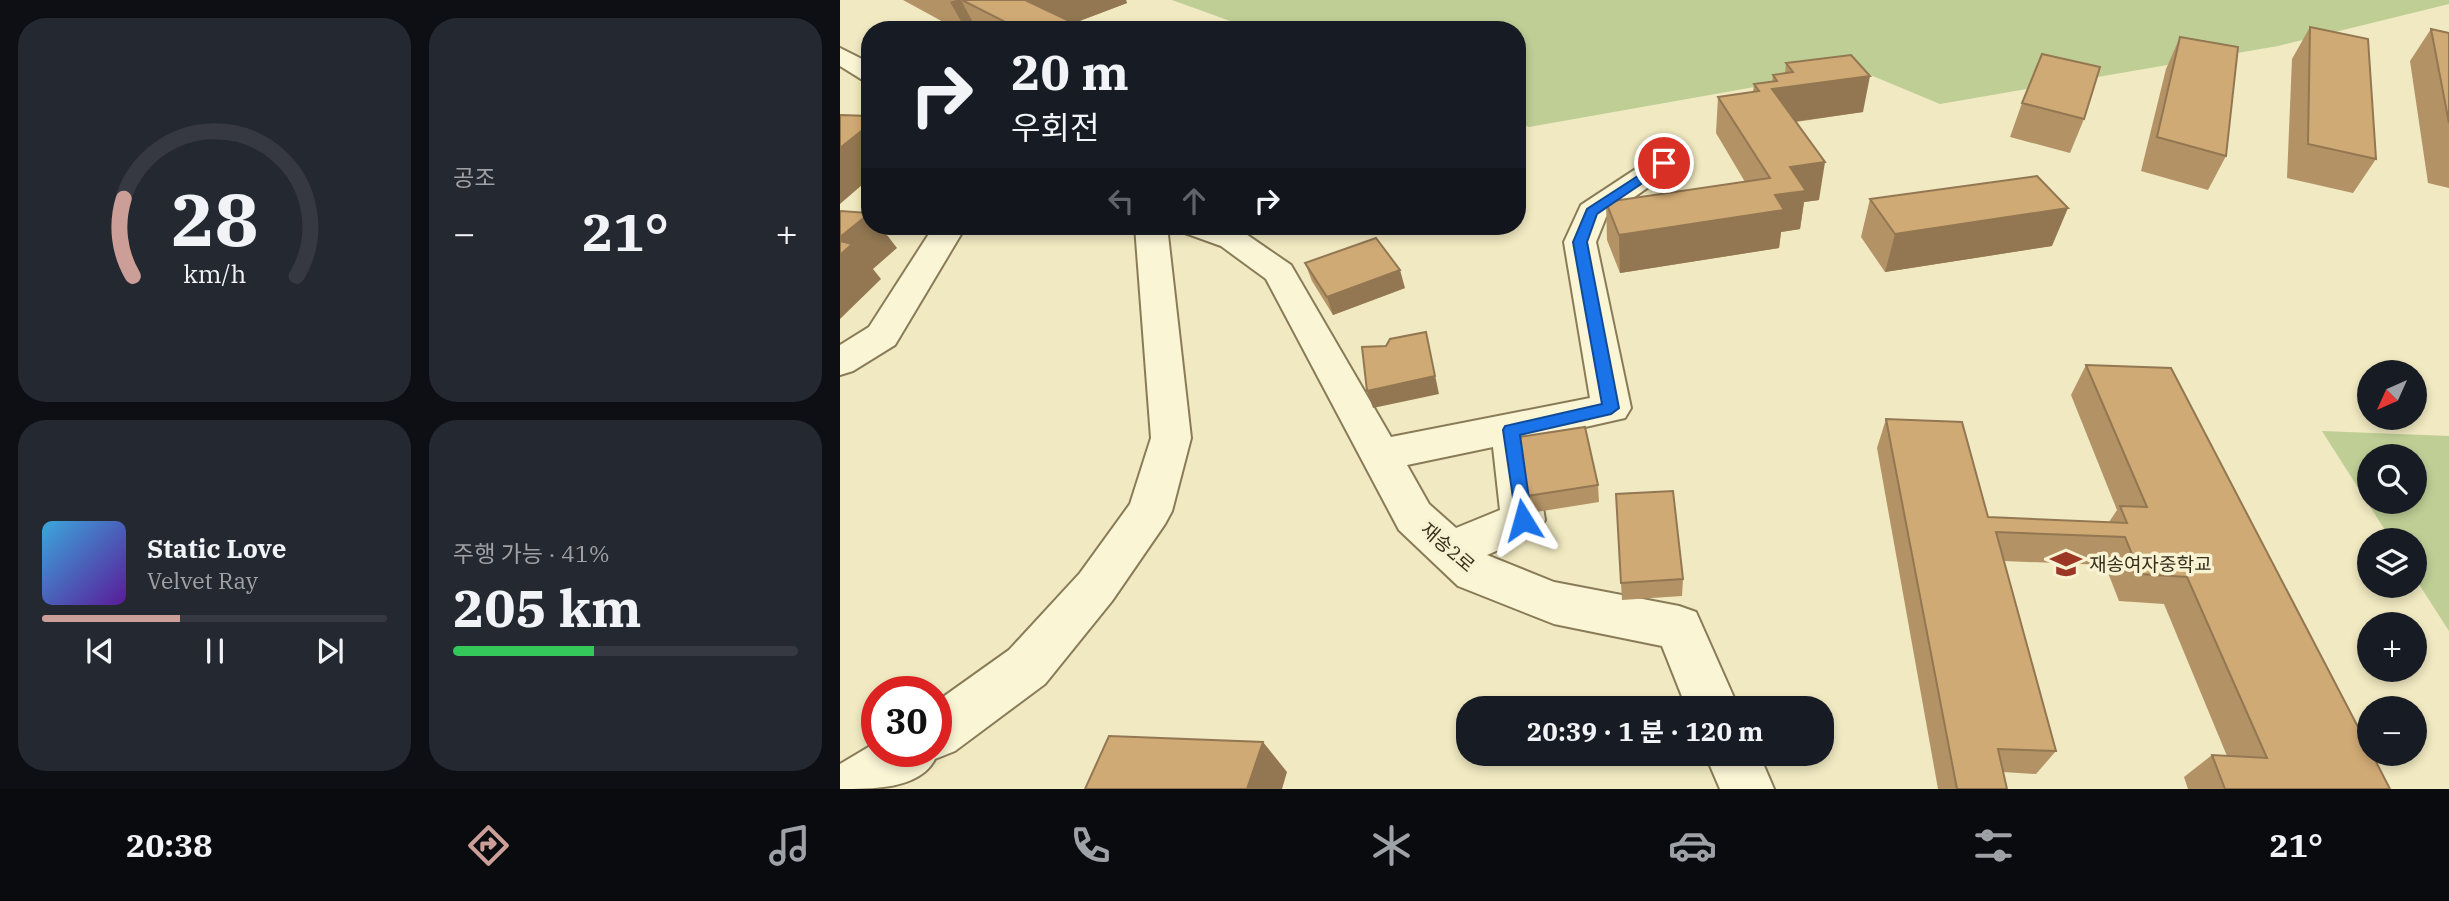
<!DOCTYPE html>
<html lang="ko">
<head>
<meta charset="utf-8">
<style>
	body { margin:0; font-family:"IBM Plex Serif","Noto Sans KR",serif; background:#242831; color:#f1f3f6; height:100vh; display:flex; flex-direction:column; font-size:26px; white-space:nowrap }
	* { box-sizing:border-box; margin:0 }
	p { font-size:23px; color:#9ea1a6 }
	.icon { flex:none; width:38px; height:38px; fill:none; stroke:currentColor; stroke-width:2; stroke-linecap:round; stroke-linejoin:round }
	.map { position:relative; flex:1; overflow:hidden }
	.details { display:flex; flex-direction:column; gap:18px; padding:18px; background:#0d0f14; width:840px }
	.details>* { flex:none }
	.guide { position:absolute; left:21px; top:21px; width:665px; height:214px; border-radius:28px; box-shadow:0 4px 10px #0003; background:#171b24; color:#f1f3f6; overflow:hidden }
	.needle { width:46px; rotate:225deg }
	.fabs { position:absolute; left:1517px; top:360px; display:grid; gap:14px }
	.fabs a { display:grid; place-items:center; width:70px; height:70px; border-radius:50%; background:#171b24; box-shadow:0 4px 10px #0003; font-size:35px }
	.speed { position:absolute; left:21px; top:676px; display:flex; gap:14px; font-size:35px; font-weight:700; text-align:center }
	.speed>* { display:grid; place-content:center; width:91px; height:91px; border-radius:50%; background:#171b24; box-shadow:0 4px 10px #0003; line-height:1 }
	.speed .limit { border:10px solid #d22; background:#fff; color:#111 }
	.pin { position:absolute; display:grid; place-items:center; width:60px; height:60px; color:#fff; margin:-30px; border:4px solid #fff; border-radius:50%; box-shadow:0 2px 7px #0007 }
	.me { position:absolute; width:77px; margin:-38px; rotate:352deg; stroke-linejoin:round; filter:drop-shadow(0 0 5px #0008) }
	.turn { display:flex; align-items:center; gap:24px; height:147px; padding:0 35px; font-size:32px }
	.turn .icon { width:91px; height:91px; stroke-width:2.5 }
	.turn b { display:block; font-size:49px; line-height:60px }
	.lanes { display:flex; align-items:center; height:66px; padding:0 35px; background:#0003; justify-content:center; gap:35px; direction:ltr }
	.lanes .off { opacity:.35 }
	.big { font-size:52px; font-weight:700; line-height:1.1 }
	.details .widget { flex:1; display:flex; flex-direction:column; justify-content:center; gap:10px; min-width:0; padding:0 24px; border-radius:28px; background:#242831 }
	.details .dial { align-items:center; gap:0 }
	.dial svg { height:182px; overflow:visible; fill:none; stroke:#363941; stroke-width:7; stroke-linecap:round; text-anchor:middle }
	.dial text { fill:#f1f3f6; stroke:none }
	.song { display:flex; align-items:center; gap:21px }
	.cover { width:84px; height:84px; border-radius:10px; background:linear-gradient(135deg,hsl(200 70% 55%),hsl(270 70% 35%)) }
	.played { height:7px; border-radius:4px; background:linear-gradient(90deg,#cb9e98 40%,#363941 40%) }
	.keys { display:flex; justify-content:space-around; direction:ltr }
	.heat { display:flex; justify-content:space-between; align-items:center; font-size:38px; direction:ltr }
	.charge { height:10px; border-radius:5px; background:linear-gradient(90deg,#34c759 41%,#363941 0) }
	.details .tiles { flex:1; display:grid; gap:18px; grid-template-columns:repeat(2,1fr) }
	.trip { position:absolute; left:616px; top:696px; width:378px; height:70px; border-radius:28px; background:#171b24; box-shadow:0 4px 10px #0003; font-weight:700; line-height:70px; text-align:center }
	.menu { display:flex; height:112px; justify-content:space-around; align-items:center; background:#090b0e; color:#9ea1a6 }
	.menu .icon { width:49px; height:49px }
	.menu .selected { color:#cb9e98 }
	.menu b { font-size:32px; color:#f1f3f6 }
	main { display:flex; flex:1; min-height:0 }
	.map>svg:first-child { display:block }
	.green { fill:#bece95; fill-rule:evenodd }
	.lines { fill:none; stroke-linecap:round; stroke-linejoin:round }
	.minor-casing { stroke:#8a7b58; stroke-width:4 }
	.minor { fill:#faf5d5; fill-rule:evenodd }
	.wall { fill:#b39265 }
	.shaded-wall { fill:#927752 }
	.building { fill:#d0aa75; stroke:#927752; stroke-width:2 }
	.route { fill:#1a73e8; stroke:#114b97; stroke-width:2 }
	.labels { text-anchor:middle; stroke-width:7; stroke-linejoin:round; paint-order:stroke }
	.street-label { font-size:19px; fill:#392f1d; stroke:#f7f2d1 }
	.poi-label { font-size:19px; fill:#392f1d; stroke:#f7f2d1; text-anchor:start }
</style>
</head>
<body>
<main>
<section class="details">
<div class="tiles">
<div class="widget dial"><svg viewBox="0 0 100 80">
<path d="M14 69A42 42 0 1 1 86 69"/>
<path d="M14 69A42 42 0 0 1 10 35" stroke="#cb9e98"/>
<text x="50" y="56" font-size="32" font-weight="700">28</text>
<text x="50" y="72" font-size="11">km/h</text>
</svg></div>
<div class="widget"><p>공조</p>
<div class="heat"><a>−</a><b class="big">21°</b><a>+</a></div>
</div>
<div class="widget">
<div class="song"><i class="cover"></i><div><b>Static Love</b><p>Velvet Ray</p></div></div>
<div class="played"></div>
<div class="keys"><svg class="icon" aria-label="previous" viewBox="0 0 24 24"><path d="M18 5L8 12l10 7zM5 5v14"/></svg><svg class="icon" aria-label="pause" viewBox="0 0 24 24"><path d="M8 5v14M16 5v14"/></svg><svg class="icon" aria-label="next" viewBox="0 0 24 24"><path d="M6 5l10 7-10 7zM19 5v14"/></svg></div>
</div>
<div class="widget"><p>주행 가능 · 41%</p><b class="big">205 km</b><div class="charge"></div></div>
</div>
</section>
<div class="map">
<svg width="1609" height="789" viewBox="0 0 1609 789">
	<rect width="100%" height="100%" fill="#f0e9c1"/>
	<path class="green" d="M332,0H1609V4L1438,46L1100,104L1016,69L689,127L677,123V30H415Z
		M1482,431L1609,436V631L1575,578V541H1552ZM1530,457H1575V502H1530Z"/>
	<g class="lines">
		<defs>
			<path id="minor" d="M0,48L30,63V82L21,79L0,66Z
				M824,154L834,157L839,163L834,169L766,217L756,242L791,408L785,418L692,439L705,520L698,533L647,555L714,582L839,606L856,612L899,709H847L822,646L714,624L618,586L559,530L426,279L381,246L345,233L340,226H385L403,232L451,265L551,437L750,398L724,242L741,205L814,157ZM653,447L660,510L616,528L589,504L567,465Z
				M94,226H126L55,345L13,371L0,375V345L29,327Z
				M295,226H327L351,438L332,511L325,524L272,601L205,684L115,751L95,759C80,789 33,789 0,789V764L37,742V751H96V702L169,650L240,573L290,504L311,438Z
				M865,754H919L934,789H880Z"/>
		</defs>
		<use href="#minor" class="minor-casing"/>
		<use href="#minor" class="minor"/>
	</g>
	<path class="wall" d="M63,0H286L287,3L234,23L240,26L242,30H118Z
		M1470,27L1536,159L1513,193L1447,178L1452,59Z
		M1591,29L1609,33V188L1588,183L1570,61Z
		M1340,37L1386,156L1368,190L1301,171L1326,69Z
		M946,63L1023,112L956,122L979,200L964,202L960,229L941,232L939,248L780,273L767,240L766,202L905,182L876,133L878,97L913,92L914,84L932,82L933,75L945,74Z
		M1182,103L1244,119L1230,153L1170,137Z
		M1030,199L1212,246L1045,272L1021,237Z
		M465,263L565,288L493,315L472,281Z
		M1246,365L1550,789H1348L1344,777L1372,755L1387,756L1324,604L1279,601L1265,565L1164,561L1216,751L1196,774L1163,772L1167,789H1098L1037,448L1046,419L1148,517L1269,522L1277,510L1231,395Z
		M758,485L759,502L690,513L687,496Z
		M776,494L843,579L842,596L782,600Z"/>
	<path class="shaded-wall" d="M116,0H121L137,30H126L110,2Z
		M188,0H286L287,3L216,30L187,1Z
		M240,26L242,30H229Z
		M1030,76L1023,112L928,125L932,89Z
		M30,124V178L0,204V148Z
		M985,162L979,200L964,202L960,229L941,232L939,248L780,273L779,235L935,195L950,167Z
		M1228,208L1212,246L1045,272L1055,234Z
		M30,213V226H40L57,248L33,269L41,279L0,319V237Z
		M560,270L565,288L493,315L487,297Z
		M586,332L599,394L533,408L527,391Z
		M423,742L447,772L442,789H407Z"/>
	<path class="building" d="M122,0H188L187,1L240,26L229,30H181Z
		M1470,27L1528,39L1536,159L1468,144Z
		M1591,29L1609,33V123Z
		M1340,37L1398,47L1386,156L1317,137Z
		M1202,54L1260,67L1244,119L1182,103Z
		M1011,55L1030,76L932,89L985,162L950,167L966,191L935,195L944,210L779,235L766,202L930,178L878,97L919,91L914,84L937,81L933,75L953,72L946,63Z
		M0,115L30,116V124L0,148Z
		M1197,176L1228,208L1055,234L1030,199Z
		M0,211L30,213L0,237Z
		M536,238L560,270L487,297L465,263Z
		M0,241L12,244L0,255Z
		M586,332L595,376L527,391L522,347L546,346L550,339Z
		M1246,365L1331,368L1530,750V754H1532L1550,789H1385L1372,755L1427,758L1347,577L1300,574L1285,537L1156,532L1216,751L1158,749L1167,789H1117L1046,419L1122,422L1148,517L1287,523L1280,506L1307,507Z
		M745,427L758,485L687,496L679,437Z
		M833,491L843,579L781,583L776,494Z
		M269,736L423,742L407,789H245Z"/>
	<path class="route" d="M824,159L829,160V165L757,214L747,242L779,408L771,414L680,435L692,520L690,525L683,528L677,525L663,430L665,426L762,404L733,242L747,209Z"/>
	<defs>
		<symbol id="school-bare" viewBox="-9 -9 18 18"><path d="M0-5L7-2L0 1L-7-2ZM-4 1L0 2.5L4 1V4Q0 6-4 4Z" fill="#9c3725" stroke="#f7f2d1" stroke-width="2.5" paint-order="stroke"/></symbol>
	</defs>
	<g fill-rule="evenodd">
		<use href="#school-bare" x="1204" y="542" width="44" height="44"/>
	</g>
	<g class="labels">
		<g class="street-label">
			<text transform="translate(608 547) rotate(41)" y="7">재송2로</text>
		</g>
		<g class="poi-label">
			<text x="1249" y="571">재송여자중학교</text>
		</g>
	</g>
</svg>
<div class="fabs">
<a><svg class="needle" viewBox="-14 -14 28 28"><path d="M0-13l5 13h-10z" fill="#e53935"/><path d="M0 13l5-13h-10z" fill="#9ea1a6"/></svg></a>
<a><svg class="icon" aria-label="search" viewBox="0 0 24 24"><circle cx="10" cy="10" r="6"/><path d="M15 15l6 6"/></svg></a>
<a><svg class="icon" aria-label="layers" viewBox="0 0 24 24"><path d="M12 4l9 5-9 5-9-5zM3 14l9 5 9-5"/></svg></a>
<a>+</a>
<a>−</a>
</div>
<div class="speed"><div class="limit">30</div></div>
<div class="pin" style="left:824px;top:163px;background:#d93025"><svg class="icon" aria-label="arrive" viewBox="0 0 24 24"><path d="M6 21V4h12l-3 4 3 4H6"/></svg></div>
<svg class="me" style="left:683px;top:520px" viewBox="-20 -20 40 40"><path d="M0-17L14 15 0 8-14 15z" fill="#1a73e8" stroke="#fff" stroke-width="4"/></svg>
<div class="trip">20:39 · 1 분 · 120 m</div>
<div class="guide">
<div class="turn"><svg class="icon" aria-label="right" viewBox="0 0 24 24"><path d="M7 20v-9h11M14 6l5 5-5 5"/></svg><div><b>20 m</b>우회전</div></div>
<div class="lanes"><svg class="icon off" aria-label="left" viewBox="0 0 24 24"><path d="M17 20v-9H6M10 6l-5 5 5 5"/></svg><svg class="icon off" aria-label="ahead" viewBox="0 0 24 24"><path d="M12 20V5M6 11l6-6 6 6"/></svg><svg class="icon" aria-label="right" viewBox="0 0 24 24"><path d="M7 20v-9h11M14 6l5 5-5 5"/></svg></div>
</div>
</div>
</main>
<nav class="menu">
<b>20:38</b>
<svg class="icon selected" aria-label="directions" viewBox="0 0 24 24"><path d="M12 3l9 9-9 9-9-9zM9 14v-3h6M13 9l2 2-2 2"/></svg>
<svg class="icon" aria-label="music" viewBox="0 0 24 24"><path d="M9 18V5l10-2v13"/><circle cx="6" cy="18" r="3"/><circle cx="16" cy="16" r="3"/></svg>
<svg class="icon" aria-label="phone" viewBox="0 0 24 24"><path d="M5 4h4l2 5-3 2q2 4 5 5l2-3 5 2v4C11 20 4 13 5 4z"/></svg>
<svg class="icon" aria-label="climate" viewBox="0 0 24 24"><path d="M12 3v18M4 7l16 10M4 17L20 7"/></svg>
<svg class="icon" aria-label="car" viewBox="0 0 24 24"><path d="M5 17H2v-5l4-1 3-4h7l3 4 3 1v5h-3M9 17h6M6 11h13"/><circle cx="7" cy="17" r="2"/><circle cx="17" cy="17" r="2"/></svg>
<svg class="icon" aria-label="filters" viewBox="0 0 24 24"><path d="M4 7h16M4 17h16"/><circle cx="9" cy="7" r="2"/><circle cx="15" cy="17" r="2"/></svg>
<b>21°</b>
</nav>
</body>
</html>
